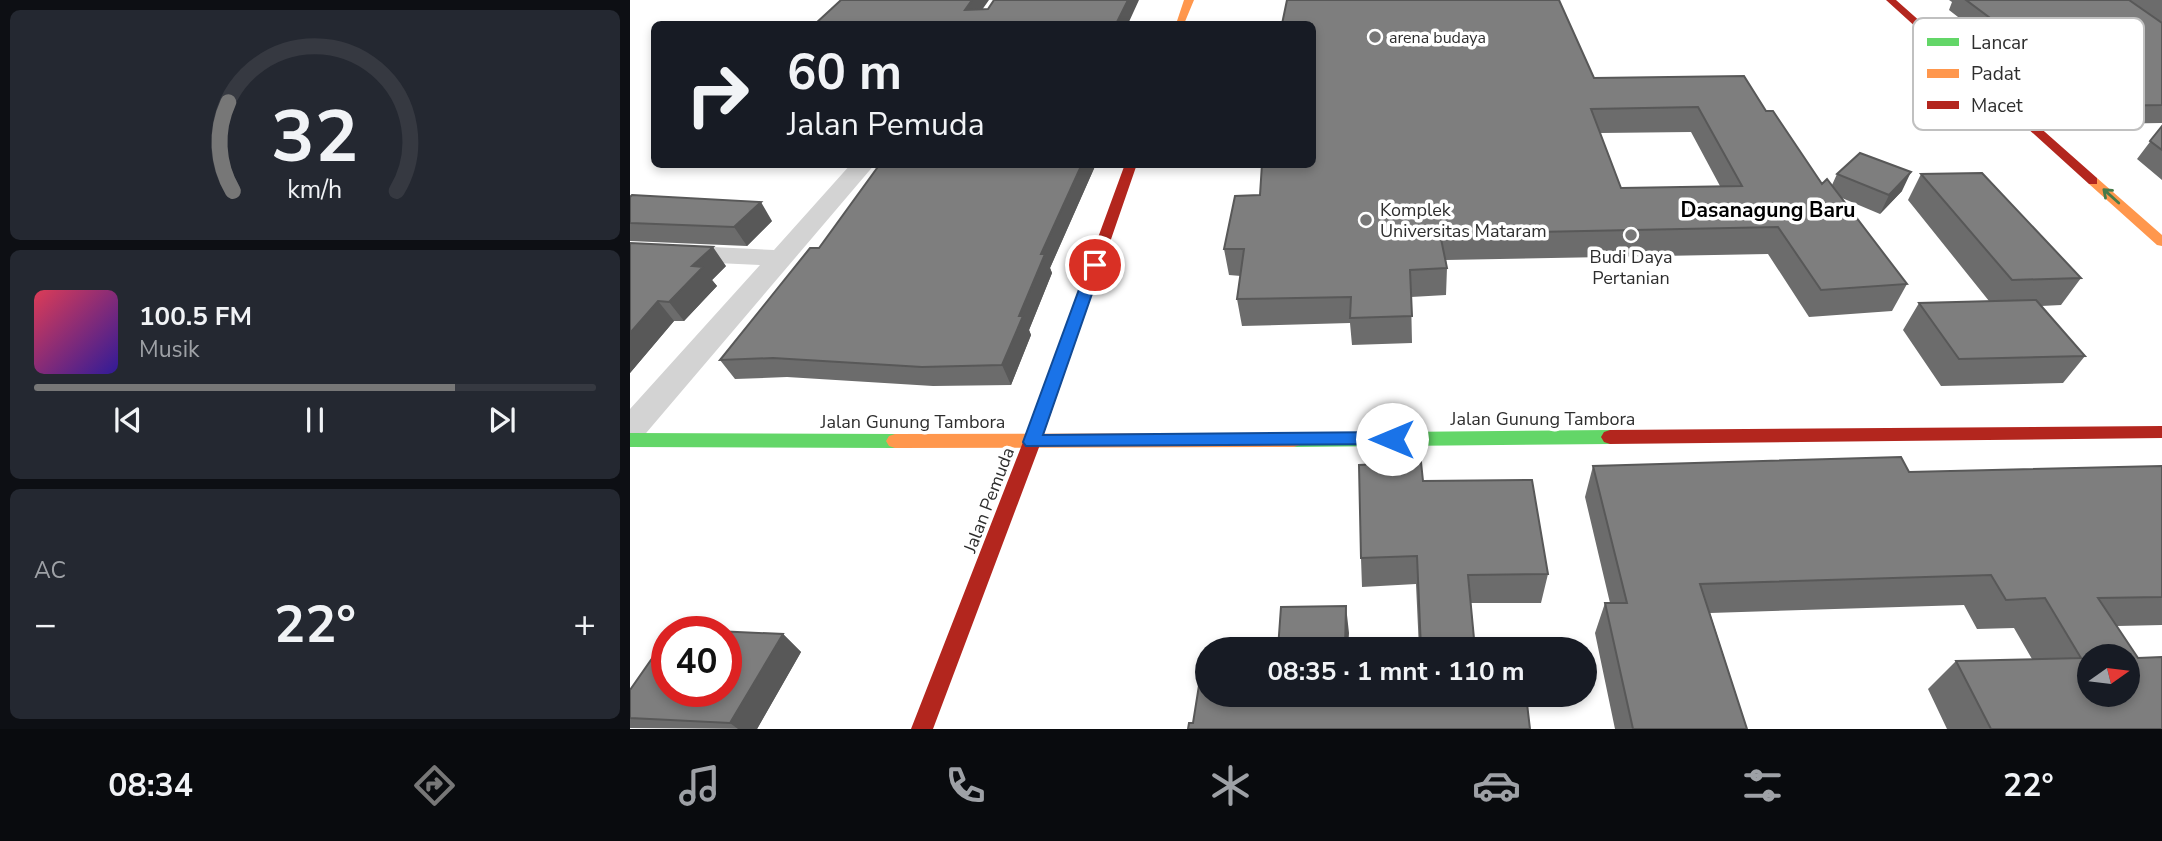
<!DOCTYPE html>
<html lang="id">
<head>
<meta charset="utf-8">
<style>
	body { margin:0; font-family:"Nunito Sans",sans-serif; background:#242831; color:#f1f3f6; height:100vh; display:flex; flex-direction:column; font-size:26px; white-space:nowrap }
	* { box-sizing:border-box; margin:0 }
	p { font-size:23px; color:#9ea1a6 }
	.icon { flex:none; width:38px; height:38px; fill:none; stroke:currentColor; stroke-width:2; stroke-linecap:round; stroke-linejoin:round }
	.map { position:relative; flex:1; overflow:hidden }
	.panel { display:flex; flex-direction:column; gap:10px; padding:10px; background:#0d0f14; width:630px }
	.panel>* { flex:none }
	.top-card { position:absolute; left:21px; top:21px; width:665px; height:147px; border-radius:10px; box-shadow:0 4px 10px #0003; background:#171b24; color:#f1f3f6; overflow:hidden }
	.needle { width:46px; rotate:76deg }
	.buttons { position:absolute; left:1447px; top:644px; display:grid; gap:14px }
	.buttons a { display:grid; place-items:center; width:63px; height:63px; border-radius:50%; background:#171b24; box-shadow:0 4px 10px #0003; font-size:35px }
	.speed { position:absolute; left:21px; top:616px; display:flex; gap:14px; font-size:35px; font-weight:700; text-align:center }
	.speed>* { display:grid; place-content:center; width:91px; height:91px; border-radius:50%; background:#171b24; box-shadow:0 4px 10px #0003; line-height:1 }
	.speed .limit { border:10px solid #d22; background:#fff; color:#111 }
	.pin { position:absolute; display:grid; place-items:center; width:60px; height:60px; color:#fff; margin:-30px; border:4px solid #fff; border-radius:50%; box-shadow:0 2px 7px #0007 }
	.me { position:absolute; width:77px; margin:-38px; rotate:270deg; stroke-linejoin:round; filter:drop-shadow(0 0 5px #0008) }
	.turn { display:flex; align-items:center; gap:24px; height:147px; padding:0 21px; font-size:32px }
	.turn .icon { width:91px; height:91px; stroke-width:2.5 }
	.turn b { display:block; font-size:49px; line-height:60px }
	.big { font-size:52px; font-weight:700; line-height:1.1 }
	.panel .tile { flex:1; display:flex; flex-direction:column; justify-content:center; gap:10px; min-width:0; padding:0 24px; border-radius:10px; background:#242831 }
	.panel .dial { align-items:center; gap:0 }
	.dial svg { height:182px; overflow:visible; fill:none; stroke:#363941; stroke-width:7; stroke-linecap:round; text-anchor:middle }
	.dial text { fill:#f1f3f6; stroke:none }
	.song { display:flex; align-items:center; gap:21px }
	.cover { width:84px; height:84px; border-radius:10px; background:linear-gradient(135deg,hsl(350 70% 55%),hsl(250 70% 35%)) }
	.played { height:7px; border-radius:4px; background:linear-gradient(90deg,#777 75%,#363941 75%) }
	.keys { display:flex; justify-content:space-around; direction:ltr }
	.heat { display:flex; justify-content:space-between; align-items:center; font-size:38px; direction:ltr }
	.trip { position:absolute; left:565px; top:637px; width:402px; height:70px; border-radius:35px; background:#171b24; box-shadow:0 4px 10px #0003; font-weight:700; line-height:70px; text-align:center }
	.menu { display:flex; height:112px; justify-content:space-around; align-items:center; background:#090b0e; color:#9ea1a6 }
	.menu .icon { width:49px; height:49px }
	.menu .current { color:#777 }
	.menu b { font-size:32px; color:#f1f3f6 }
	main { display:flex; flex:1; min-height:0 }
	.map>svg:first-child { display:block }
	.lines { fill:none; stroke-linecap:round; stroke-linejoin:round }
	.street { fill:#d3d3d3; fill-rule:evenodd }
	.fast { fill:#63d668; fill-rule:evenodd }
	.slow { fill:#ff974d; fill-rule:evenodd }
	.jam { fill:#b3261e; fill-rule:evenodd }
	.wall { fill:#6c6c6c; fill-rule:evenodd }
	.shaded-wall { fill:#585858 }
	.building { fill:#7e7e7e; stroke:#585858; stroke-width:2; fill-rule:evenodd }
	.oneway { stroke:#467a48 }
	.route { fill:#1a73e8; stroke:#114b97; stroke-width:2 }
	.poi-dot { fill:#777; stroke:#fff; stroke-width:2.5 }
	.labels { text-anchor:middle; stroke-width:7; stroke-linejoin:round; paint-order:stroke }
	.far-poi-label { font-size:16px; fill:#2e2e2e; stroke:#fff; text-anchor:start }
	.poi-label { font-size:18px; fill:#2e2e2e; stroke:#fff; text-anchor:start }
	.street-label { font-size:18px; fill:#2e2e2e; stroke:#fff }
	.quarter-label { font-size:21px; font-weight:bold; fill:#000; stroke:#fff }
	.key { fill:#fff; stroke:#c0c0c0; stroke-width:2 }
	.key-label { font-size:19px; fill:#2e2e2e }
</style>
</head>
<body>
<main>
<section class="panel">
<div class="tile dial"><svg viewBox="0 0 100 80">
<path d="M14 69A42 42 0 1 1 86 69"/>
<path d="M14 69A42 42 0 0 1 12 30" stroke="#777"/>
<text x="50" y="56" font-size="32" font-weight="700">32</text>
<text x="50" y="72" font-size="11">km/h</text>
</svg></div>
<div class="tile">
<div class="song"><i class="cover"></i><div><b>100.5 FM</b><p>Musik</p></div></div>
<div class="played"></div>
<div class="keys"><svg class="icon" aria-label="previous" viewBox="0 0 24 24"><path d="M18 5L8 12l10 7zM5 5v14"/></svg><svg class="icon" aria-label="pause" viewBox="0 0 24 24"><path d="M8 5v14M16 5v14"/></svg><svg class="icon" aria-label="next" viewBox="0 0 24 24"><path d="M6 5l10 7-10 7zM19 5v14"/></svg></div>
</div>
<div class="tile"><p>AC</p>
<div class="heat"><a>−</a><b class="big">22°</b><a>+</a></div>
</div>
</section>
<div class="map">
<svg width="1532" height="729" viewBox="0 0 1532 729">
	<rect width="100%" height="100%" fill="#fff"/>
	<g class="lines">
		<path class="street" d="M221,164H245L11,439L0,442V409L130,265L0,259V243L144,250Z"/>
		<path class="fast" d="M980,430L986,432L989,437L986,442L980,444L664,447L658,445L655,440L658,435L664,433Z
			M0,433L265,434L271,436L274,441L271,446L265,448L0,447Z"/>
		<path class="slow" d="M554,0H564L554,24H546Z
			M1463,177L1467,178L1532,235V246L1527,245L1459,184V178Z
			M664,433L670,435L673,440L670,445L664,447L265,448L259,446L256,441L259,436L265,434Z"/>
		<path class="jam" d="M1256,0H1266L1467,178V184H1459Z
			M495,164H507L411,442L303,729H281L393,442Z
			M1532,426V438L980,444L974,442L971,437L974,432L980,430Z"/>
	</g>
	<path class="wall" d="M1319,0H1532V123L1466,124L1319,10L1322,2Z
		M964,78L1136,111L1192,184L1202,185L1207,174L1272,191L1250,214L1212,198L1277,284L1262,311L1179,317L1138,254L816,260L817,268L816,295L781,297L782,343L722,345L720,323L612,326L607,299L611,276L599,275L594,249ZM1061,132L1090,186L991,188L970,133Z
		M1532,126V180L1507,159Z
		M250,164H466L420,268L422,273L399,330L401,335L381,385L303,386L157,377L105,379L90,360L189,248Z
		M1291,174L1451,278L1431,305L1411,306L1455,356L1433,383L1311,386L1273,330L1289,303L1359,301L1278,200Z
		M0,197L142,221L117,246L0,241Z
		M0,243L96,266L82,280L87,286L54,321H44L0,373Z
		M963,466L1279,472L1532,466V625L1487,626L1532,729H1317L1298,689L1326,661L1402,659L1384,628L1347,629L1334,605L1080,613L1117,729H985L965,633L975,603H980L955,497Z
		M793,481L918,574L911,603H841L845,649H789L786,584L732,587L731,558Z
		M153,634L171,652L127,729L0,728V690Z"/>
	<path class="shaded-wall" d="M342,0H359L342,24L335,10Z
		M498,0H509L498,24H486Z
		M452,164H466L420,268L422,273L399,330L401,335L381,385L372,365L411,254Z
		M1281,172L1272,191L1250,214L1259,195Z
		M131,202L142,221L117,246L104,227Z
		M83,247L96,266L82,280L87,286L54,321L39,302L62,266Z
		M28,301L44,321L0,373V333Z
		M716,606L719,633L718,649H715Z
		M153,634L171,652L127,729H108L100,723Z"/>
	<path class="building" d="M211,0H342L335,10L358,9L364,0H498L486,24H185Z
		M657,0H929L964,78L1114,76L1136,111H1143L1192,184L1197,179L1277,284L1191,290L1148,227L810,234L817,268L780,270L782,316L720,318L721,297L607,299L614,249H594L605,196L630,195L632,164H682V24H652ZM1068,107L1112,186L991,188L961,109Z
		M1336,0H1499L1532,23V105L1478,106Z
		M1532,126V150L1520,141Z
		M1230,153L1281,172L1259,195L1207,174Z
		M250,164H452L411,254H415L389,316H393L372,365L292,367L143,358L90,360L180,248H189Z
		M1352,173L1451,278L1382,280L1291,174Z
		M2,195L131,202L104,227L0,223V197Z
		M0,243L83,247L62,266L73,267L39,302L28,301L0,333Z
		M1406,300L1455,356L1329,359L1289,303Z
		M1271,457L1279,472L1532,466V597L1468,598L1508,658L1532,657V729H1361L1326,661L1451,658L1415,598L1376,600L1361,575L1070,584L1117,729H1003L975,603H997L963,466ZM1460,656H1498V695H1460Z
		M791,462L793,481L902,480L918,574L838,575L845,649H791L787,556L731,558L729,465Z
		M716,606L715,649H648L651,607Z
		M43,629L153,634L100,723L0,718V690L37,637V691H96V632H40Z
		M578,672V695H896L900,729H558L559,723H563L571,673Z"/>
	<defs><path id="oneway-shaft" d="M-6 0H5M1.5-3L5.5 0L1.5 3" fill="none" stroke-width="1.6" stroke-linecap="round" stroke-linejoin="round" transform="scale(1.75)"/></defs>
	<use class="oneway" href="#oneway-shaft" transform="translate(1481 196) rotate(-138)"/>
	<path class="route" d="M465,261L472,265L413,435L762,432L768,434L770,439L768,444L396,446L393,442L458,265Z"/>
	<g class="poi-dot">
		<circle cx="745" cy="37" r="7"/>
		<circle cx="736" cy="220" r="7"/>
		<circle cx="1001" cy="235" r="7"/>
	</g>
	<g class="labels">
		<g class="far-poi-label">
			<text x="759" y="43">arena budaya</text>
		</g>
		<g class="poi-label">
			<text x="750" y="216">Komplek<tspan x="750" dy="21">Universitas Mataram</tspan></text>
			<text x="1001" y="263" text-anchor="middle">Budi Daya<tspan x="1001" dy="21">Pertanian</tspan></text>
		</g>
		<g class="street-label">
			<text x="913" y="425">Jalan Gunung Tambora</text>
			<text x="283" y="428">Jalan Gunung Tambora</text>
			<text transform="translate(359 500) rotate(-69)" y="6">Jalan Pemuda</text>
		</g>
		<g class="quarter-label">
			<text x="1138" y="217">Dasanagung Baru</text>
		</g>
	</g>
	<rect x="1283" y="18" width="231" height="112" rx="10" class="key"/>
	<rect x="1297" y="38" width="32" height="8" fill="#63d668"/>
	<rect x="1297" y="69" width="32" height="9" fill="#ff974d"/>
	<rect x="1297" y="101" width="32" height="8" fill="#b3261e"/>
	<g class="key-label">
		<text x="1341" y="49">Lancar</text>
		<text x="1341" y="80">Padat</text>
		<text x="1341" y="112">Macet</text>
	</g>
</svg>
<div class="buttons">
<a><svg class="needle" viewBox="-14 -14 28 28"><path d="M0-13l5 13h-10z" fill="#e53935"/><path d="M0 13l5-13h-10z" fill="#9ea1a6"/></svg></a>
</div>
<div class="speed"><div class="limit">40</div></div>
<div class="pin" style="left:465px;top:265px;background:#d93025"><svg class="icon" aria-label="arrive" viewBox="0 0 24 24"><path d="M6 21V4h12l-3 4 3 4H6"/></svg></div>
<svg class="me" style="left:762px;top:439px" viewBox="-20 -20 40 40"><circle r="19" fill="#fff"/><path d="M0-13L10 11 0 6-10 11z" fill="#1a73e8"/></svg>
<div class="trip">08:35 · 1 mnt · 110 m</div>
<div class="top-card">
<div class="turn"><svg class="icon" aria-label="right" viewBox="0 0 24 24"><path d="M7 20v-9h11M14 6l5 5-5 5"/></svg><div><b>60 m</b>Jalan Pemuda</div></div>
</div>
</div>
</main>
<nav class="menu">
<b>08:34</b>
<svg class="icon current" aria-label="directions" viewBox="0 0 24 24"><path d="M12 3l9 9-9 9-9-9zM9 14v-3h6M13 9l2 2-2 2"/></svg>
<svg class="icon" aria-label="music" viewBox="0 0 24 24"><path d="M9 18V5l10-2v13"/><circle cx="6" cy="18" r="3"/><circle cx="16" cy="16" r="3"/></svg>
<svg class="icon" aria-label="phone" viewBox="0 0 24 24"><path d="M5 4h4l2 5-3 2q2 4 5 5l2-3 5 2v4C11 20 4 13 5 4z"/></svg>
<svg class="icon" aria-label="climate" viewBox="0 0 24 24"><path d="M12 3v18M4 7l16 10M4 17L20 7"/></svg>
<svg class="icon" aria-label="car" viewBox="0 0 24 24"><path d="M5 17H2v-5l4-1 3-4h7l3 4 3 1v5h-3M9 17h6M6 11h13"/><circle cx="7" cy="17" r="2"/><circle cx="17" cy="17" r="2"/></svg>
<svg class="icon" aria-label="filters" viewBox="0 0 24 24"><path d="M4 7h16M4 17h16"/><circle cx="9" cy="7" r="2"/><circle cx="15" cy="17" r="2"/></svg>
<b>22°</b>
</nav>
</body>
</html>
